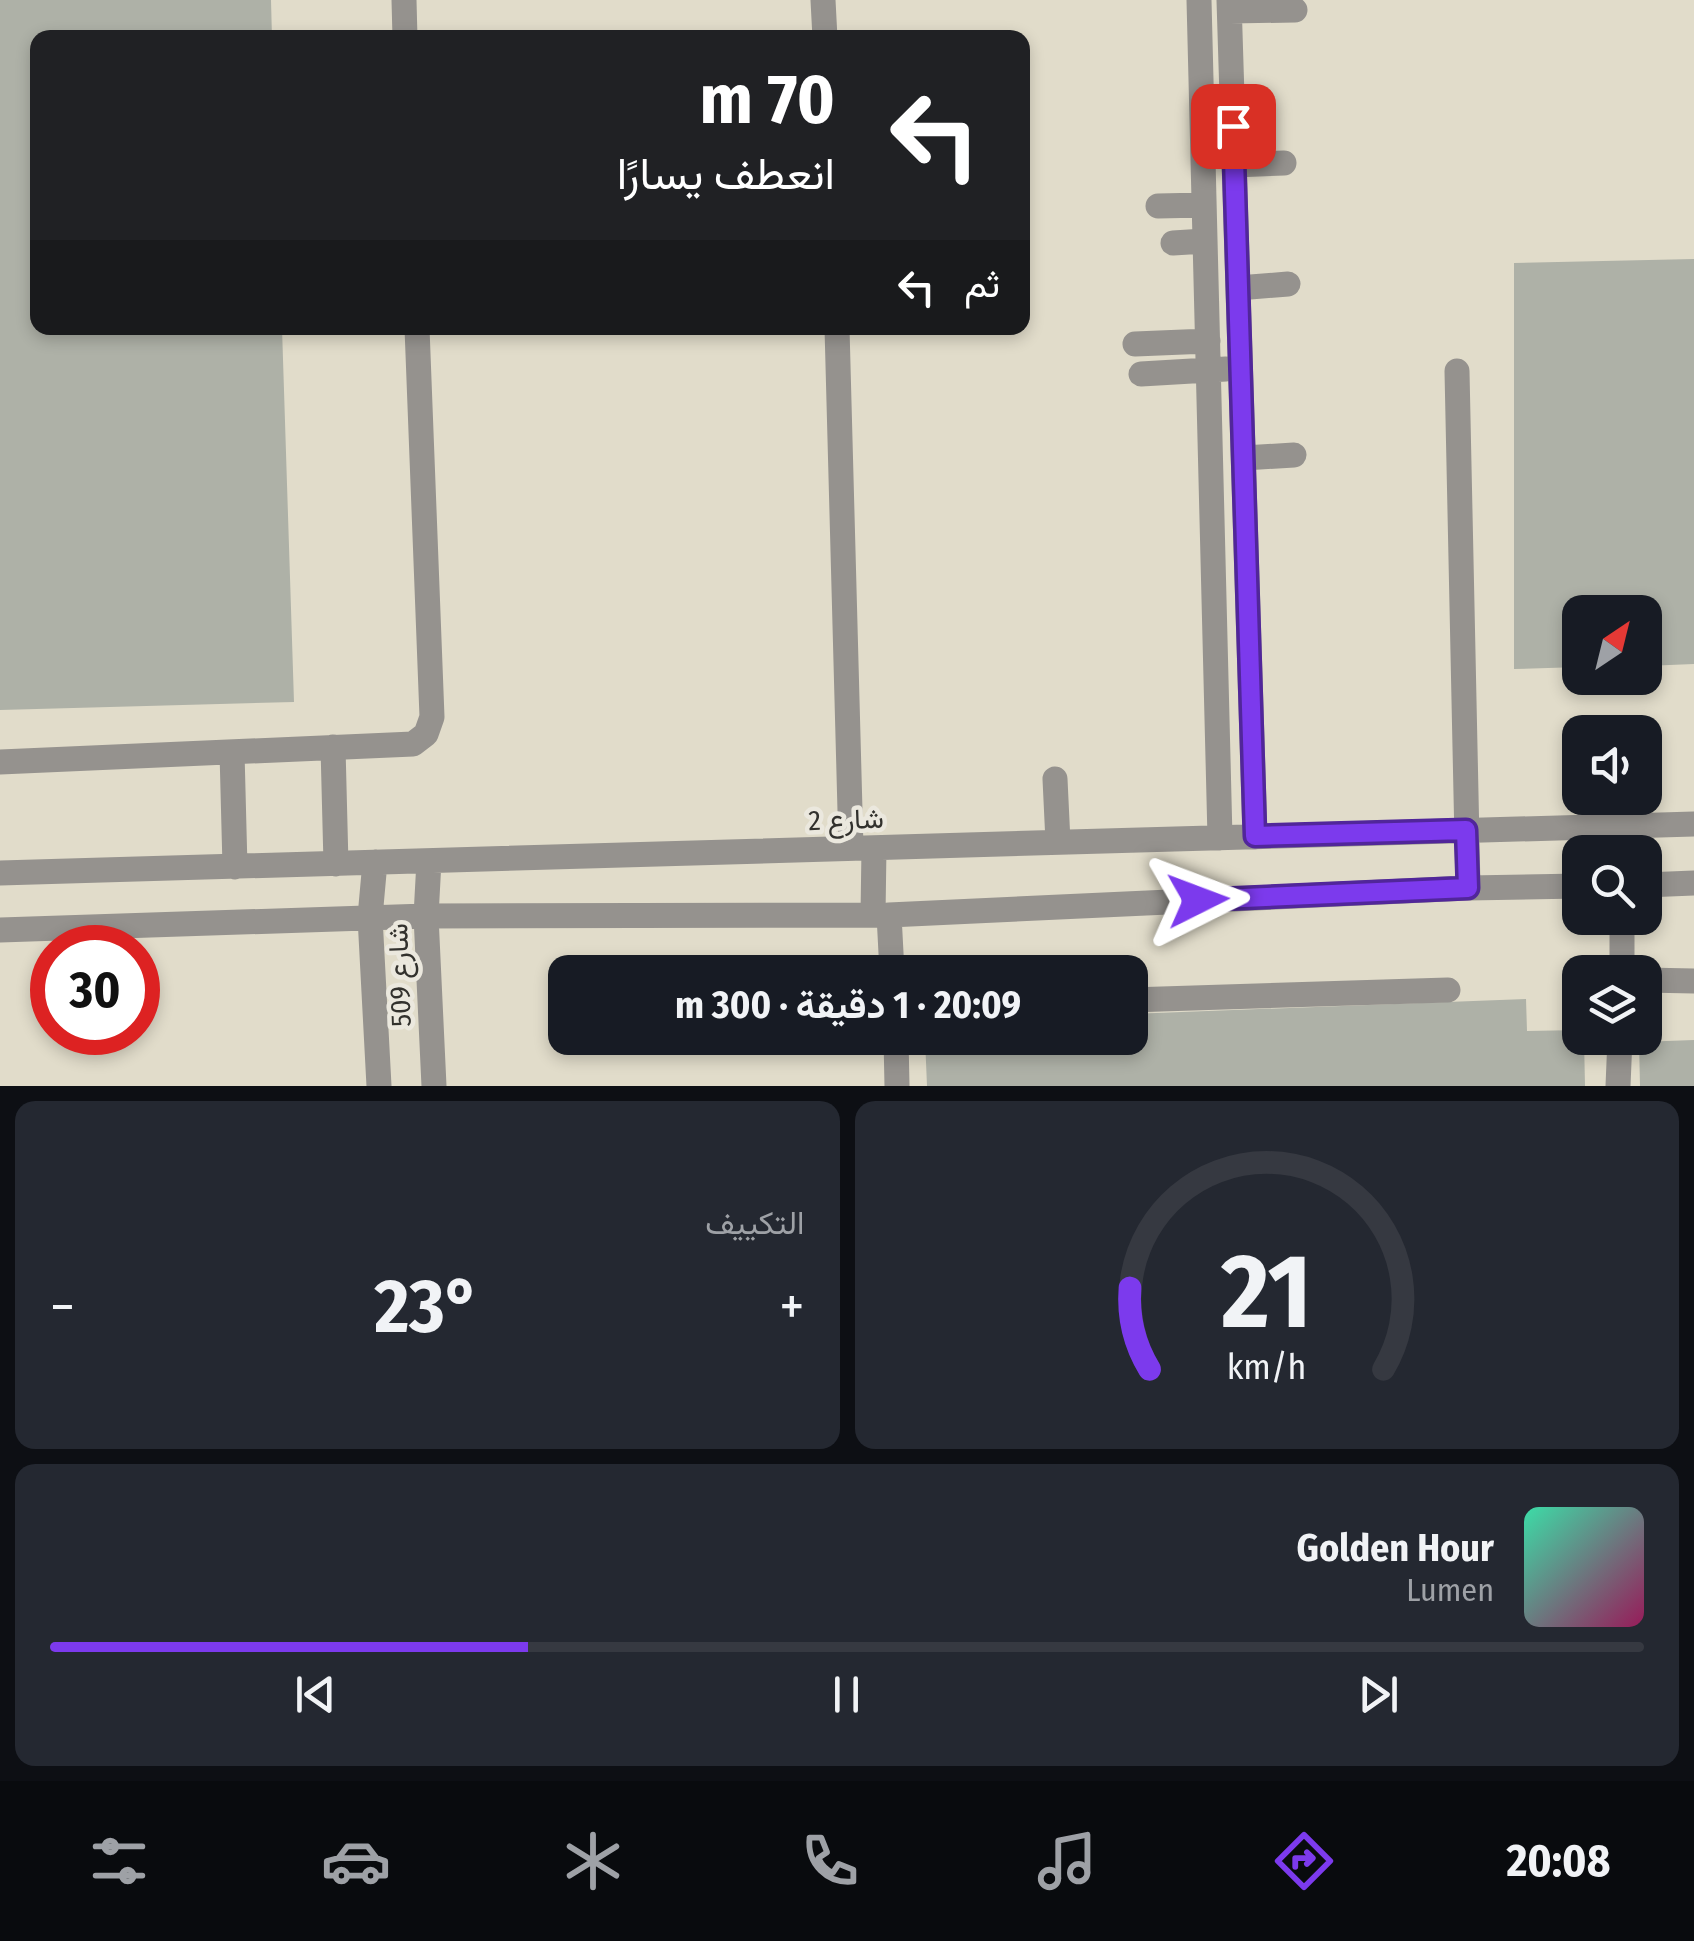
<!DOCTYPE html>
<html lang="ar">
<head>
<meta charset="utf-8">
<style>
	body { margin:0; font-family:"Fira Sans Condensed",Vazirmatn,sans-serif; background:#242831; color:#f1f3f6; direction:rtl; height:100vh; display:flex; flex-direction:column; font-size:38px; white-space:nowrap }
	* { box-sizing:border-box; margin:0 }
	p { font-size:32px; color:#9ea1a6 }
	.icon { flex:none; width:55px; height:55px; fill:none; stroke:currentColor; stroke-width:2; stroke-linecap:round; stroke-linejoin:round }
	.map { position:relative; height:1086px; overflow:hidden; direction:ltr }
	.drawer { display:flex; flex-direction:column; gap:15px; padding:15px; background:#0d0f14; flex:1 }
	.drawer>* { flex:none }
	.banner { position:absolute; left:30px; top:30px; width:1000px; height:305px; border-radius:20px; box-shadow:0 5px 15px #0003; direction:rtl; background:#202124; color:#fff; overflow:hidden }
	.needle { width:65px; rotate:35deg }
	.tools { position:absolute; left:1562px; top:595px; display:grid; gap:20px }
	.tools a { display:grid; place-items:center; width:100px; height:100px; border-radius:20px; background:#171b24; box-shadow:0 5px 15px #0003; font-size:50px }
	.speed { position:absolute; left:30px; top:925px; display:flex; gap:20px; font-size:50px; font-weight:700; text-align:center }
	.speed>* { display:grid; place-content:center; width:130px; height:130px; border-radius:50%; background:#171b24; box-shadow:0 5px 15px #0003; line-height:1 }
	.speed .limit { border:15px solid #d22; background:#fff; color:#111 }
	.pin { position:absolute; display:grid; place-items:center; width:85px; height:85px; color:#fff; margin:-42px; border-radius:20px; box-shadow:0 5px 15px #0006 }
	.me { position:absolute; width:110px; margin:-55px; rotate:87deg; stroke-linejoin:round; filter:drop-shadow(0 0 8px #0008) }
	.turn { display:flex; align-items:center; gap:35px; height:210px; padding:0 30px; font-size:45px }
	.turn .icon { width:130px; height:130px; stroke-width:2.5 }
	.turn b { display:block; font-size:70px; line-height:85px }
	.then { display:flex; align-items:center; height:95px; padding:0 30px; background:#0003; gap:20px; font-size:38px }
	.big { font-size:75px; font-weight:700; line-height:1.1 }
	.drawer .tile { flex:1; display:flex; flex-direction:column; justify-content:center; gap:15px; min-width:0; padding:0 35px; border-radius:20px; background:#242831 }
	.drawer .dial { align-items:center; gap:0 }
	.dial svg { height:260px; overflow:visible; fill:none; stroke:#363941; stroke-width:7; stroke-linecap:round; text-anchor:middle }
	.dial text { fill:#f1f3f6; stroke:none }
	.song { display:flex; align-items:center; gap:30px }
	.cover { width:120px; height:120px; border-radius:15px; background:linear-gradient(135deg,hsl(160 70% 55%),hsl(330 70% 35%)) }
	.played { height:10px; border-radius:5px; background:linear-gradient(90deg,#7c3aed 30%,#363941 30%) }
	.keys { display:flex; justify-content:space-around; direction:ltr }
	.heat { display:flex; justify-content:space-between; align-items:center; font-size:55px; direction:ltr }
	.drawer .tiles { flex:1; display:grid; gap:15px; grid-template-columns:1fr 1fr }
	.tile:last-child { grid-column:span 2 }
	.trip { position:absolute; left:548px; top:955px; width:600px; height:100px; border-radius:20px; background:#171b24; box-shadow:0 5px 15px #0003; font-weight:700; line-height:100px; text-align:center; direction:rtl }
	.dock { display:flex; height:160px; justify-content:space-around; align-items:center; background:#090b0e; color:#9ea1a6 }
	.dock .icon { width:70px; height:70px }
	.dock .on { color:#7c3aed }
	.dock b { font-size:45px; color:#f1f3f6 }
	.map>svg:first-child { display:block }
	.built { fill:#e1dcca; fill-rule:evenodd }
	.building { fill:#aeb1a7 }
	.lines { fill:none; stroke-linecap:round; stroke-linejoin:round }
	.minor { stroke:#95928e; stroke-width:25 }
	.route-casing { stroke:#51269a; stroke-width:25 }
	.route { stroke:#7c3aed; stroke-width:18 }
	.labels { text-anchor:middle; stroke-width:9; stroke-linejoin:round; paint-order:stroke }
	.street-label { font-size:28px; fill:#32312d; stroke:#ebe8de }
</style>
</head>
<body>
<div class="map">
<svg width="1694" height="1086" viewBox="0 0 1694 1086">
	<rect width="100%" height="100%" fill="#ebe8de"/>
	<path class="built" d="M0,0H1694V1086H0ZM38,38H1022V328H38ZM1580,612H1645V678H1580ZM1580,732H1645V798H1580ZM1580,852H1645V918H1580ZM52,948H138V1032H52ZM565,972H1130V1038H565ZM1580,972H1645V1038H1580Z"/>
	<path class="building" d="M0,0H271L272,38H38V328H282L294,702L0,710Z
		M1694,259V664L1645,666V612H1580V667L1514,669V263Z
		M1526,999L1527,1031L1580,1030V1038H1584L1585,1086H927L925,1038H1130V1014Z
		M1694,1040V1086H1640L1639,1042Z"/>
	<g class="lines">
		<path class="minor" d="M404,0L405,38
			M823,0L825,38
			M1199,0L1220,838
			M1229,0L1255,837
			M1230,11L1295,10
			M1234,165L1284,163
			M1158,206L1204,205
			M1173,243L1205,241
			M1238,288L1288,284
			M837,328L851,848
			M1135,344L1208,341
			M1457,371L1468,888
			M1141,374L1226,369
			M1244,458L1294,455
			M333,747L336,864
			M232,752L235,867
			M0,762L413,744L426,734L432,717L417,328
			M1055,779L1058,842
			M429,861L426,916L434,1086
			M375,862L370,917L379,1086
			M0,873L1694,824
			M1645,885L1694,883
			M873,915L874,848
			M889,915L892,972
			M1622,918V972
			M0,930L426,916L889,915L1468,888L1580,886
			M1645,980L1694,981
			M1130,1000L1448,990
			M896,1038L897,1086
			M1618,1086L1620,1038"/>
	</g>
	<g class="lines">
		<defs>
			<path id="route" d="M1198,900L1468,888L1466,830L1255,836L1233,126"/>
		</defs>
		<use href="#route" class="route-casing"/>
		<use href="#route" class="route"/>
	</g>
	<g class="labels">
		<g class="street-label">
			<text transform="translate(846 819) rotate(-2)" y="10">شارع 2</text>
			<text transform="translate(399 975) rotate(-92)" y="10">شارع 509</text>
		</g>
	</g>
</svg>
<div class="tools">
<a><svg class="needle" viewBox="-14 -14 28 28"><path d="M0-13l5 13h-10z" fill="#e53935"/><path d="M0 13l5-13h-10z" fill="#9ea1a6"/></svg></a>
<a><svg class="icon" aria-label="sound" viewBox="0 0 24 24"><path d="M4 9h4l5-4v14l-5-4H4zM17 9q2 3 0 6"/></svg></a>
<a><svg class="icon" aria-label="search" viewBox="0 0 24 24"><circle cx="10" cy="10" r="6"/><path d="M15 15l6 6"/></svg></a>
<a><svg class="icon" aria-label="layers" viewBox="0 0 24 24"><path d="M12 4l9 5-9 5-9-5zM3 14l9 5 9-5"/></svg></a>
</div>
<div class="speed"><div class="limit">30</div></div>
<div class="pin" style="left:1233px;top:126px;background:#d93025"><svg class="icon" aria-label="arrive" viewBox="0 0 24 24"><path d="M6 21V4h12l-3 4 3 4H6"/></svg></div>
<svg class="me" style="left:1198px;top:900px" viewBox="-20 -20 40 40"><path d="M0-17L14 15 0 8-14 15z" fill="#7c3aed" stroke="#fff" stroke-width="4"/></svg>
<div class="trip">20:09 · 1 دقيقة · 300 m</div>
<div class="banner">
<div class="turn"><svg class="icon" aria-label="left" viewBox="0 0 24 24"><path d="M17 20v-9H6M10 6l-5 5 5 5"/></svg><div><b>70 m</b>انعطف يسارًا</div></div>
<div class="then">ثم<svg class="icon" aria-label="left" viewBox="0 0 24 24"><path d="M17 20v-9H6M10 6l-5 5 5 5"/></svg></div>
</div>
</div>
<section class="drawer">
<div class="tiles">
<div class="tile dial"><svg viewBox="0 0 100 80">
<path d="M14 69A42 42 0 1 1 86 69"/>
<path d="M14 69A42 42 0 0 1 8 44" stroke="#7c3aed"/>
<text x="50" y="56" font-size="32" font-weight="700">21</text>
<text x="50" y="72" font-size="11">km/h</text>
</svg></div>
<div class="tile"><p>التكييف</p>
<div class="heat"><a>−</a><b class="big">23°</b><a>+</a></div>
</div>
<div class="tile">
<div class="song"><i class="cover"></i><div><b>Golden Hour</b><p>Lumen</p></div></div>
<div class="played"></div>
<div class="keys"><svg class="icon" aria-label="previous" viewBox="0 0 24 24"><path d="M18 5L8 12l10 7zM5 5v14"/></svg><svg class="icon" aria-label="pause" viewBox="0 0 24 24"><path d="M8 5v14M16 5v14"/></svg><svg class="icon" aria-label="next" viewBox="0 0 24 24"><path d="M6 5l10 7-10 7zM19 5v14"/></svg></div>
</div>
</div>
</section>
<nav class="dock">
<b>20:08</b>
<svg class="icon on" aria-label="directions" viewBox="0 0 24 24"><path d="M12 3l9 9-9 9-9-9zM9 14v-3h6M13 9l2 2-2 2"/></svg>
<svg class="icon" aria-label="music" viewBox="0 0 24 24"><path d="M9 18V5l10-2v13"/><circle cx="6" cy="18" r="3"/><circle cx="16" cy="16" r="3"/></svg>
<svg class="icon" aria-label="phone" viewBox="0 0 24 24"><path d="M5 4h4l2 5-3 2q2 4 5 5l2-3 5 2v4C11 20 4 13 5 4z"/></svg>
<svg class="icon" aria-label="climate" viewBox="0 0 24 24"><path d="M12 3v18M4 7l16 10M4 17L20 7"/></svg>
<svg class="icon" aria-label="car" viewBox="0 0 24 24"><path d="M5 17H2v-5l4-1 3-4h7l3 4 3 1v5h-3M9 17h6M6 11h13"/><circle cx="7" cy="17" r="2"/><circle cx="17" cy="17" r="2"/></svg>
<svg class="icon" aria-label="filters" viewBox="0 0 24 24"><path d="M4 7h16M4 17h16"/><circle cx="9" cy="7" r="2"/><circle cx="15" cy="17" r="2"/></svg>
</nav>
</body>
</html>
